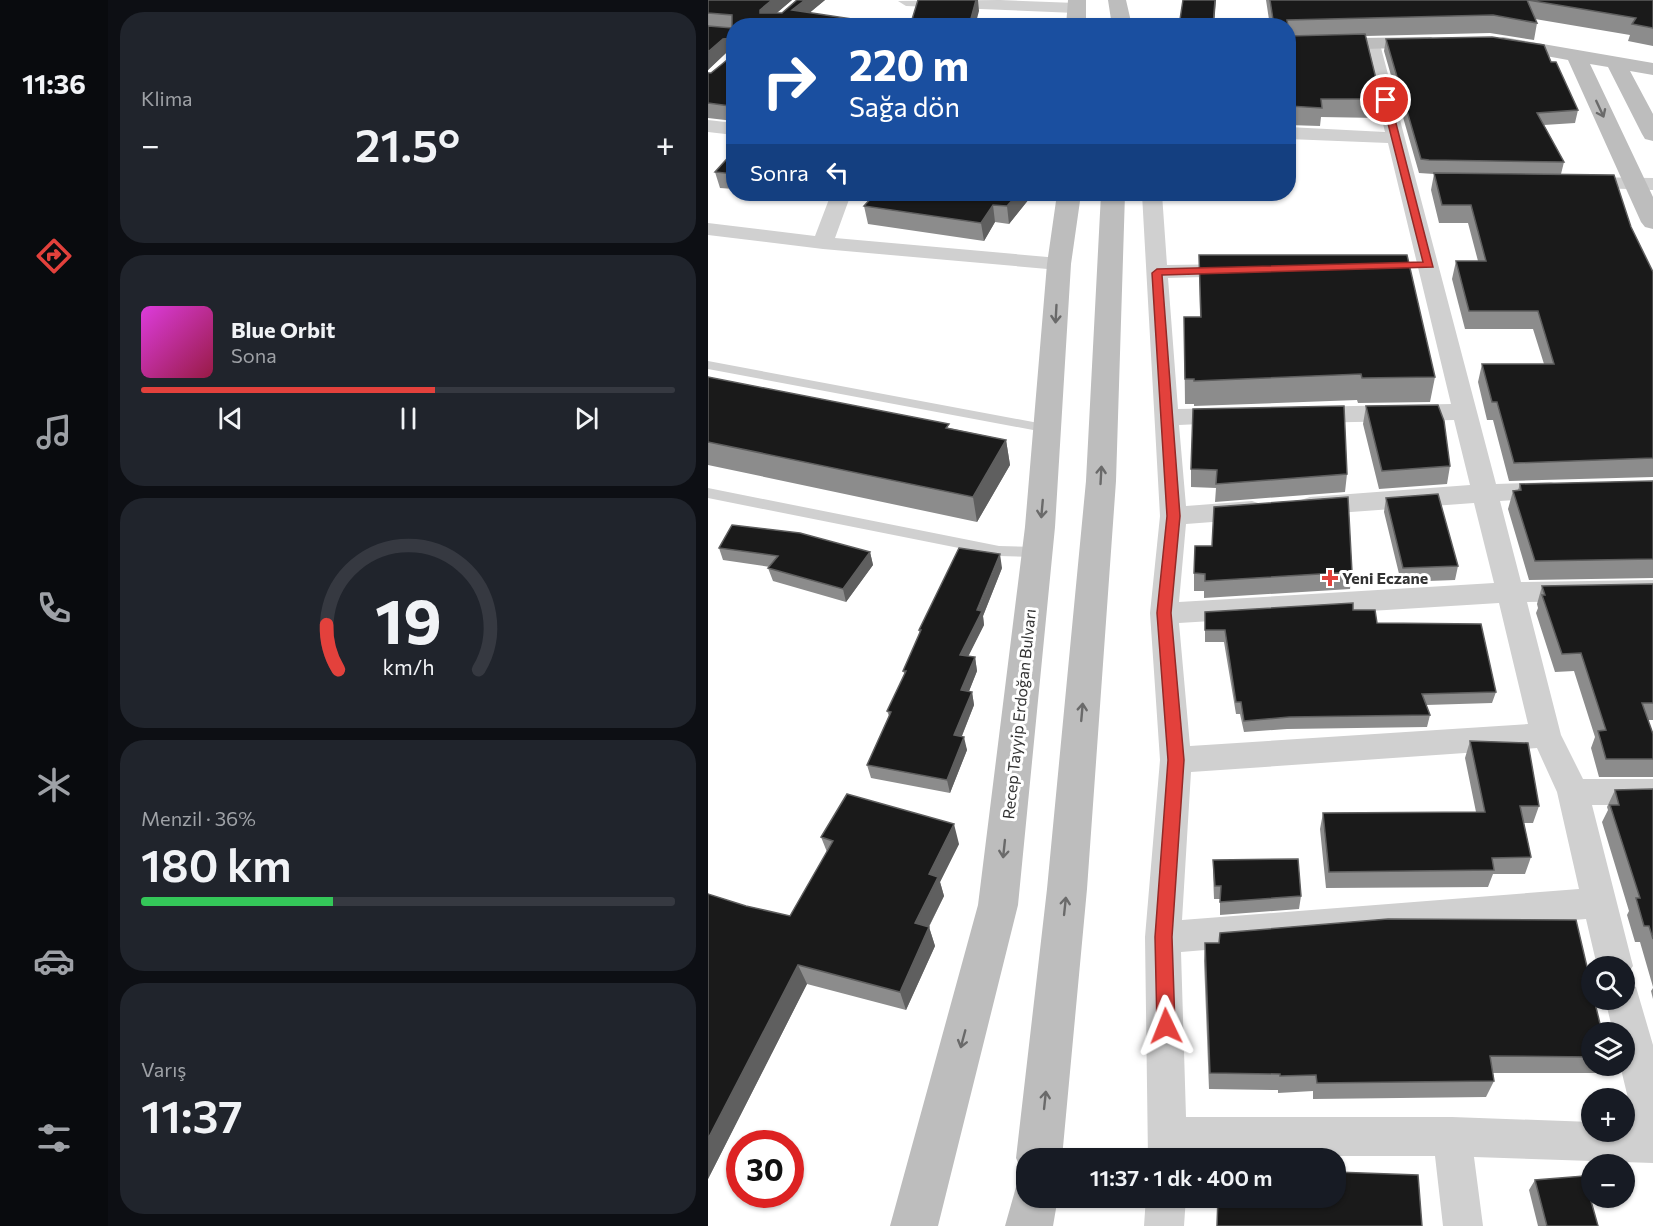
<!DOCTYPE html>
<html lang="tr">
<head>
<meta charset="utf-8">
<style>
	body { margin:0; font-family:Commissioner,sans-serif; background:#20242c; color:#f1f3f6; height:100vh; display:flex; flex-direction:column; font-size:22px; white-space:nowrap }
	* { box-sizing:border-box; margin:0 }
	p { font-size:20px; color:#9ea1a6 }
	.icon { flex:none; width:33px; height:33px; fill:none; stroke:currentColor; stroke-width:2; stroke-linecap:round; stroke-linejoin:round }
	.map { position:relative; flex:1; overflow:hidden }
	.sheet { display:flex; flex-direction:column; gap:12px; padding:12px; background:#0d0f14; width:600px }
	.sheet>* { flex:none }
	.top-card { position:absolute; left:18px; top:18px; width:570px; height:183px; border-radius:24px; box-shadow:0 2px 4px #0004; background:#1a4fa0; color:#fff; overflow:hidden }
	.fabs { position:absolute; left:873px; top:956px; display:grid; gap:12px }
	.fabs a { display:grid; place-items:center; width:54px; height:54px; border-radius:50%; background:#171b24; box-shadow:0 2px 4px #0004; font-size:30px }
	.speed { position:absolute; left:18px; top:1130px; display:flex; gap:12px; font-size:30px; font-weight:700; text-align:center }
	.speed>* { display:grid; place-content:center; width:78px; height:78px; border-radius:50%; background:#171b24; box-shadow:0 2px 4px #0004; line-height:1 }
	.speed .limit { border:9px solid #d22; background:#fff; color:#111 }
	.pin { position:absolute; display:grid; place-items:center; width:51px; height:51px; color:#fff; margin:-26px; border:3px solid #fff; border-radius:50%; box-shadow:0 2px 6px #0007 }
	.me { position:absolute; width:66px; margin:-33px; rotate:358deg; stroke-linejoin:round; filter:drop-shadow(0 0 4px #0008) }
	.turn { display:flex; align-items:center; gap:21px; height:126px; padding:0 24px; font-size:27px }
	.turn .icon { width:78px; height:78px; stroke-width:2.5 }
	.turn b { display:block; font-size:42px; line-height:51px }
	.then { display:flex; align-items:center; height:57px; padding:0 24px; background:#0003; gap:12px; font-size:22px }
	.big { font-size:45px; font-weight:600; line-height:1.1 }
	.sheet .tile { flex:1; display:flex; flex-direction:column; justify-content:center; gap:9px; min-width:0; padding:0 21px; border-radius:24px; background:#20242c }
	.sheet .dial { align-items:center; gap:0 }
	.dial svg { height:156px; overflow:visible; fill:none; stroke:#363941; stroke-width:7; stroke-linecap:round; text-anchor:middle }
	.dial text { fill:#f1f3f6; stroke:none }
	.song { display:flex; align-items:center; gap:18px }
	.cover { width:72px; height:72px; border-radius:9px; background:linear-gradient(135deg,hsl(300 70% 55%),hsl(340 70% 35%)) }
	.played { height:6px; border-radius:3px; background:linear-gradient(90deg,#e3413c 55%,#363941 55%) }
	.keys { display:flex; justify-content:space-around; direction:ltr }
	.heat { display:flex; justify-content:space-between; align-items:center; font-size:33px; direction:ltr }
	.charge { height:9px; border-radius:4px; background:linear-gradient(90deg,#34c759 36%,#363941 0) }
	.trip { position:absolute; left:308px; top:1148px; width:330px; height:60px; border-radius:24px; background:#171b24; box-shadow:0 2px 4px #0004; font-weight:600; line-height:60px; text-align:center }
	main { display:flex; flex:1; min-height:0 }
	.menu { display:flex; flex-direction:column; width:108px; justify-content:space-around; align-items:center; background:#090b0e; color:#9ea1a6 }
	.menu .icon { width:42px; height:42px }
	.menu .current { color:#e3413c }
	.menu b { font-size:27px; color:#f1f3f6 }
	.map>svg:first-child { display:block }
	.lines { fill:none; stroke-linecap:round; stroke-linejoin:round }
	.lane { fill:#d0d0d0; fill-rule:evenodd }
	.street { fill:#d0d0d0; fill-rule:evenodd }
	.secondary { fill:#bdbdbd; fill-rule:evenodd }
	.wall { fill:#8c8c8c }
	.shaded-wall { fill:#5f5f5f }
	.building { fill:#1a1a1a; stroke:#5f5f5f; stroke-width:1.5 }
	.oneway { stroke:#6a6a6a }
	.route { fill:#e3413c; stroke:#942a27; stroke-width:1.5 }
	.poi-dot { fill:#e3413c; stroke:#fff; stroke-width:2 }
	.labels { text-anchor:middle; stroke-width:6; stroke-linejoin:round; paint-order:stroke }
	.poi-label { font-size:16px; font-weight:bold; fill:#333; stroke:#fff; text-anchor:start }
	.street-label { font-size:16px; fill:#333; stroke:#fff }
</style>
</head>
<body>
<main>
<nav class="menu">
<b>11:36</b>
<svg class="icon current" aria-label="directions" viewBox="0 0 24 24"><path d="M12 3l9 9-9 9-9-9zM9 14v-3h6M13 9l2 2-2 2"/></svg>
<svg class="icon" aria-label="music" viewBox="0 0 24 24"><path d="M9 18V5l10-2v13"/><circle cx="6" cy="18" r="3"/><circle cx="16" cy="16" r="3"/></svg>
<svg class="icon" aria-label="phone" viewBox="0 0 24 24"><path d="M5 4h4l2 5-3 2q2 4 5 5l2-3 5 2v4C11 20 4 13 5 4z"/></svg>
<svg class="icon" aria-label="climate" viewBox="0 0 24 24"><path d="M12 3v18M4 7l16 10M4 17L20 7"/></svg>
<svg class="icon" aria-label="car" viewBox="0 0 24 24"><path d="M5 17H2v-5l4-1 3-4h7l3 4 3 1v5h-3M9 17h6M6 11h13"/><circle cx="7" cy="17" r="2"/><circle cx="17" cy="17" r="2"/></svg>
<svg class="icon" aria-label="filters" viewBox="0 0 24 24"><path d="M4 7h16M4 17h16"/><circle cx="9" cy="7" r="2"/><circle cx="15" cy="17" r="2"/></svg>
</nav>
<section class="sheet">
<div class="tile"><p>Klima</p>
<div class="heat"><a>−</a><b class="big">21.5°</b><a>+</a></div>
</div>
<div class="tile">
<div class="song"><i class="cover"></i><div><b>Blue Orbit</b><p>Sona</p></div></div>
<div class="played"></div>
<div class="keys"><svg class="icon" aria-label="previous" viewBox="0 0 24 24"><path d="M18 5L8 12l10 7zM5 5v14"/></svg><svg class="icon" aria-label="pause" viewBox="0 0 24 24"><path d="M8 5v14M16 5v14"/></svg><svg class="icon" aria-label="next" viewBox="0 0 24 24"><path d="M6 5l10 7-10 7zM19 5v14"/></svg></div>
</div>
<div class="tile dial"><svg viewBox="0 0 100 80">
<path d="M14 69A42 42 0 1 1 86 69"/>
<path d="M14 69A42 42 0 0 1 8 46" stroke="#e3413c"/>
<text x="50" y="56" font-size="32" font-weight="700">19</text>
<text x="50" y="72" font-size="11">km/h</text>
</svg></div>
<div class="tile"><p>Menzil · 36%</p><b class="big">180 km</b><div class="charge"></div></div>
<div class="tile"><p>Varış</p><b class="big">11:37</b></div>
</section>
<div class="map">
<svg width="945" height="1226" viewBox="0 0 945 1226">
	<rect width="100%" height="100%" fill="#fff"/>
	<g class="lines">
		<path class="lane" d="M0,361L341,425L348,429L341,433L0,369Z
			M0,488L291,546L329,547L336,552L329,557L291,556L0,498Z"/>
		<path class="street" d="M292,0L368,3L376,8L368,13L198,6L190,1Z
			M664,39L672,44L788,484L843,482L852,485L856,491L852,497L792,501L813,582L945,580V600L819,602L853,735L875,779H945V805H884L925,966L916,979V966H889L878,919L473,952L478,1117H744L884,1122V1131H916V1123H926L912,1065H916V1032H905L897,999H916V982L928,987L945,1045V1163L766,1157L775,1226H735L727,1156H480V1158H440L437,937L452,760L442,613L452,516L434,194H454L459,265L531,264L539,265L542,270L539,275L531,276L460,278L470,409L525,408L534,410L537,416L534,422L471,425L478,506L544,501L553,504L557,510L553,516L544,519L478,524L471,602L786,583L766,503L602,515L593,512L589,506L593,500L602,497L762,485L746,420L598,423L589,421L586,415L589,409L598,407L743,404L680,143L580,139V127L677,132L656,44ZM791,603L820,724L482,746L471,623ZM829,748L849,792L871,889L474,920L483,772Z
			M0,120L26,123V135L0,132Z
			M872,177L945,178V190L865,187L862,183L865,179Z
			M123,194H143L127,238L351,258L359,259L362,264L359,269L351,270L115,249L0,235V223L107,236Z
			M438,1197H478L476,1226H436Z"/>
		<path class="secondary" d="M360,0H378V26H358Z
			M400,0H418L424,26H404Z
			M723,37L733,43L730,47L580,51V39Z
			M795,37L945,63V75L922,71L945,114V141L937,139L934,134L900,67L882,64L945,197V229L937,227L933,222L860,60L788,47L785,43L788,39Z
			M349,194H373L363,264L347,527L310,905L230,1226H182L270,905L317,527L339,264Z
			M393,194H417L408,481L379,889L354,1158H318V1176L315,1174L308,1158L339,889L378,481Z
			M318,1177V1197H350L345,1226H297L310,1180Z"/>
	</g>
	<path class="wall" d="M0,0H84L68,13H74L89,0H117L101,13L26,26V121L0,118V73H3L24,56V53H18L0,70Z
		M558,0H945V46L920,41L922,35L827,19L829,23L826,40L782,33L658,36L673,99L671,118L613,117L612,126L580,125V26H562Z
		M678,39L843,62L870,110L867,123L836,125L856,162L853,174L923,227L945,272V477L801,481L785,420H779L770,382L774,364H836L825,329H757L744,279L748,261H770L760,223H731L723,190L726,174L711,173L676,51Z
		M26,151V189L12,188L7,172Z
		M325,194L301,224L287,222L276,241L160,224L156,206Z
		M491,255L727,377L722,402L650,403L649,400L486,406V404H477L476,317H492Z
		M0,377L298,440L302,465L269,522L0,465Z
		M658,406L742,466L739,484L671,489L655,424Z
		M483,469L639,474L637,492L507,502L508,488L483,487Z
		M945,481V578L821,580L800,509L805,491L810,490L812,484Z
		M678,498L750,566L747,580L693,582L676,512Z
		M11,548L162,552L165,565L138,602L65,581L60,568L62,567L15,560Z
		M294,568L275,616L276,625L260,656L267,657L269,671L261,691L264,692L266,705L254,736L259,750L242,793L163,778L159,765L181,716L179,711L197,675L195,671L212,634L211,630Z
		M644,572L642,589L496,598V591H486V573Z
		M945,584V720H940L945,734V777H891L883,748L887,737L866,671L847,672L828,613L830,608L829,604L834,586Z
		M645,610L788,692L784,703L718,705L722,715L719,727L579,729L536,732L532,714H528L516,642H497V612Z
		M762,741L831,806L825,823H816L823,857L817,874H785L780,887L618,888L612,829L615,813L768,812L757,758Z
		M945,789V987L932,942H927L919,915L921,911L894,822L900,810L899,807L907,790Z
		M113,837L251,844L232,882L236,896L221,927L227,946L198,1010L99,984L0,1179V894L38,906L82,916L119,852Z
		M505,860L593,896L591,909L512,915V899H506L505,873Z
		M497,943L884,1032V1065H895L889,1073H785L786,1081L778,1097L605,1099V1091L570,1093V1090L501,1089L496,961Z
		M945,988V999L943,991Z
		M827,1180L890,1226H830L821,1190Z"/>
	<path class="shaded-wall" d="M64,0H84L56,24L52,13V10Z
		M97,0H117L87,25L84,10Z
		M268,0H270L271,11L267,26H261Z
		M507,0H508L506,26H505Z
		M144,19L145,26H136Z
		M24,38L26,53H18L0,70V52L15,39Z
		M310,194H325L301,224L299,206Z
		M285,205L287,222L276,241L273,223Z
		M298,440L302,465L269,522L265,497Z
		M162,552L165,565L138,602L135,589Z
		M292,554L294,568L275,616L276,625L254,669L252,655Z
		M267,657L269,671L256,704L253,690Z
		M264,692L266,705L249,748L246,735Z
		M256,737L259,750L242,793L239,780Z
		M246,824L251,844L232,882L236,896L213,942L207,923L221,874Z
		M221,927L227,946L198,1010L192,992Z
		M90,965L99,984L0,1179V1139Z"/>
	<path class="building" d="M0,0H64L52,10V13H74L89,0H97L84,10L144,19L136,26H26V109H24L22,106L0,103V73H3L24,56V38L15,39L0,52V26L24,28V15L0,13Z
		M210,0H268L261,26H202Z
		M475,0H507L505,26H471Z
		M562,0H819L829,23L785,15L579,20L580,26H566Z
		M820,0H945V28L924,24L928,18Z
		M580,30L581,36L657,34L673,99H613L614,108L581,106L580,108Z
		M784,37L836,45L843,62H848L870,110L829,113L856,162L721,160L713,159L678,39Z
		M26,151V174L7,172Z
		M726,173L906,175L923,227L945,272V458L806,463L789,402H784L774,364H846L830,311H761L748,261H778L763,205H734Z
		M167,194H310L299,206L285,205L273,223L156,206Z
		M491,255H699L727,377L654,378L653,374L486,381V379H477L476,317H493Z
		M0,377L241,424L238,428L298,440L265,497L0,442Z
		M730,405L736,421L742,466L674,471L658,406Z
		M636,406L639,474L508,484L509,470L483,469L485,409Z
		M945,481V559L827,561L805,491L813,490L812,484Z
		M730,494L750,566L695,568L678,498Z
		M640,497L644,572L497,581V574L486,573L487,546H504L506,507Z
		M24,525L92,533L162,552L135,589L60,568L70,556L11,548Z
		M251,548L292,554L269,610L274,611L252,655L267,657L253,690L264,692L246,735L256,737L239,780L159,765L183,712L179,711L198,671H195L213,630H211Z
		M945,584V703H934L945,734V759H898L890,731L898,730L873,653L854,654L834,595H837L834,586Z
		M645,603V610H667L669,623L773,624L788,692L714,694L722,715L581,717L536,721L533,702H528L517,630H497V612Z
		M762,741L820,743L831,806H812L823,857L784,858L786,870L621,872L615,813L777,812Z
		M945,789V939L941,926H936L928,898H932L902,805H911L907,790Z
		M139,794L246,824L221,874L230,877L207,923L221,927L192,992L90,965L0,1139V894L38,906L82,916L125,841L113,837Z
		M590,859L593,896L512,902L513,886H507L505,860Z
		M680,919L868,920L884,988V999H886L894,1032H884V1057L782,1056L786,1081L609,1083L608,1075L572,1076V1074L502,1073L497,943H511L512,933Z
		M627,1172L710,1175L714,1226H509L510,1197H627Z
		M876,1176L890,1226H839L827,1180Z"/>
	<defs><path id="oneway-shaft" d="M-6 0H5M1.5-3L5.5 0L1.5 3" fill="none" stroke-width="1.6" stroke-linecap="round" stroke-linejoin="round" transform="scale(1.5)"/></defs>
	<g class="oneway">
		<use href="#oneway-shaft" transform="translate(892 109) rotate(65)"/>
		<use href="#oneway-shaft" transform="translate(348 314) rotate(93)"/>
		<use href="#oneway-shaft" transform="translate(393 475) rotate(-87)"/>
		<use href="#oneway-shaft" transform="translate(334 509) rotate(95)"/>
		<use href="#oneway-shaft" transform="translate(374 712) rotate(-85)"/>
		<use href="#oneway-shaft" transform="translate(296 849) rotate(96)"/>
		<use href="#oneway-shaft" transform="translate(357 906) rotate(-84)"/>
		<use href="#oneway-shaft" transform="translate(255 1039) rotate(105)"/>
		<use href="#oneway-shaft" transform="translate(337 1100) rotate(-84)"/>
	</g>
	<path class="route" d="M678,98L682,100L725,267L454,275L472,516L463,613L476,760L464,937L467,1026L464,1032L458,1034L452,1032L449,1026L447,937L460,760L449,613L459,516L444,273L449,269L715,262L674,100Z"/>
	<path class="poi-dot" d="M619 569h6v6h6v6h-6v6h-6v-6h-6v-6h6z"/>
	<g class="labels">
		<g class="poi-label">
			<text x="634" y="584">Yeni Eczane</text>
		</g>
		<g class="street-label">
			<text transform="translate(311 714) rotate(-84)" y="6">Recep Tayyip Erdoğan Bulvarı</text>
		</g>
	</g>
</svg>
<div class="fabs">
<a><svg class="icon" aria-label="search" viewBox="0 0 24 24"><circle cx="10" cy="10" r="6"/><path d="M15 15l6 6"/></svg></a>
<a><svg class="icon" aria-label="layers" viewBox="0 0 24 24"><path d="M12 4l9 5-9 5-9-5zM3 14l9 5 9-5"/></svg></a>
<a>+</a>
<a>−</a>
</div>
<div class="speed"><div class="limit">30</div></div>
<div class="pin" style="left:678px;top:100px;background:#d93025"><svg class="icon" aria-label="arrive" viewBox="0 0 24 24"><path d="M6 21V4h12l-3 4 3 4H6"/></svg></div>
<svg class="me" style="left:458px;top:1026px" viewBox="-20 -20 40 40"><path d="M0-17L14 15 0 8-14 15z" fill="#e3413c" stroke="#fff" stroke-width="4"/></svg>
<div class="trip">11:37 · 1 dk · 400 m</div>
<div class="top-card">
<div class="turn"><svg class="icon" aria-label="right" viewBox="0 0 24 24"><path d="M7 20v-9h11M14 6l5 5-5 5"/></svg><div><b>220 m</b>Sağa dön</div></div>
<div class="then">Sonra<svg class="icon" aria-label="left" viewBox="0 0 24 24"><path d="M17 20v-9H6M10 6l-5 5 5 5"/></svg></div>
</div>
</div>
</main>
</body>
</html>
